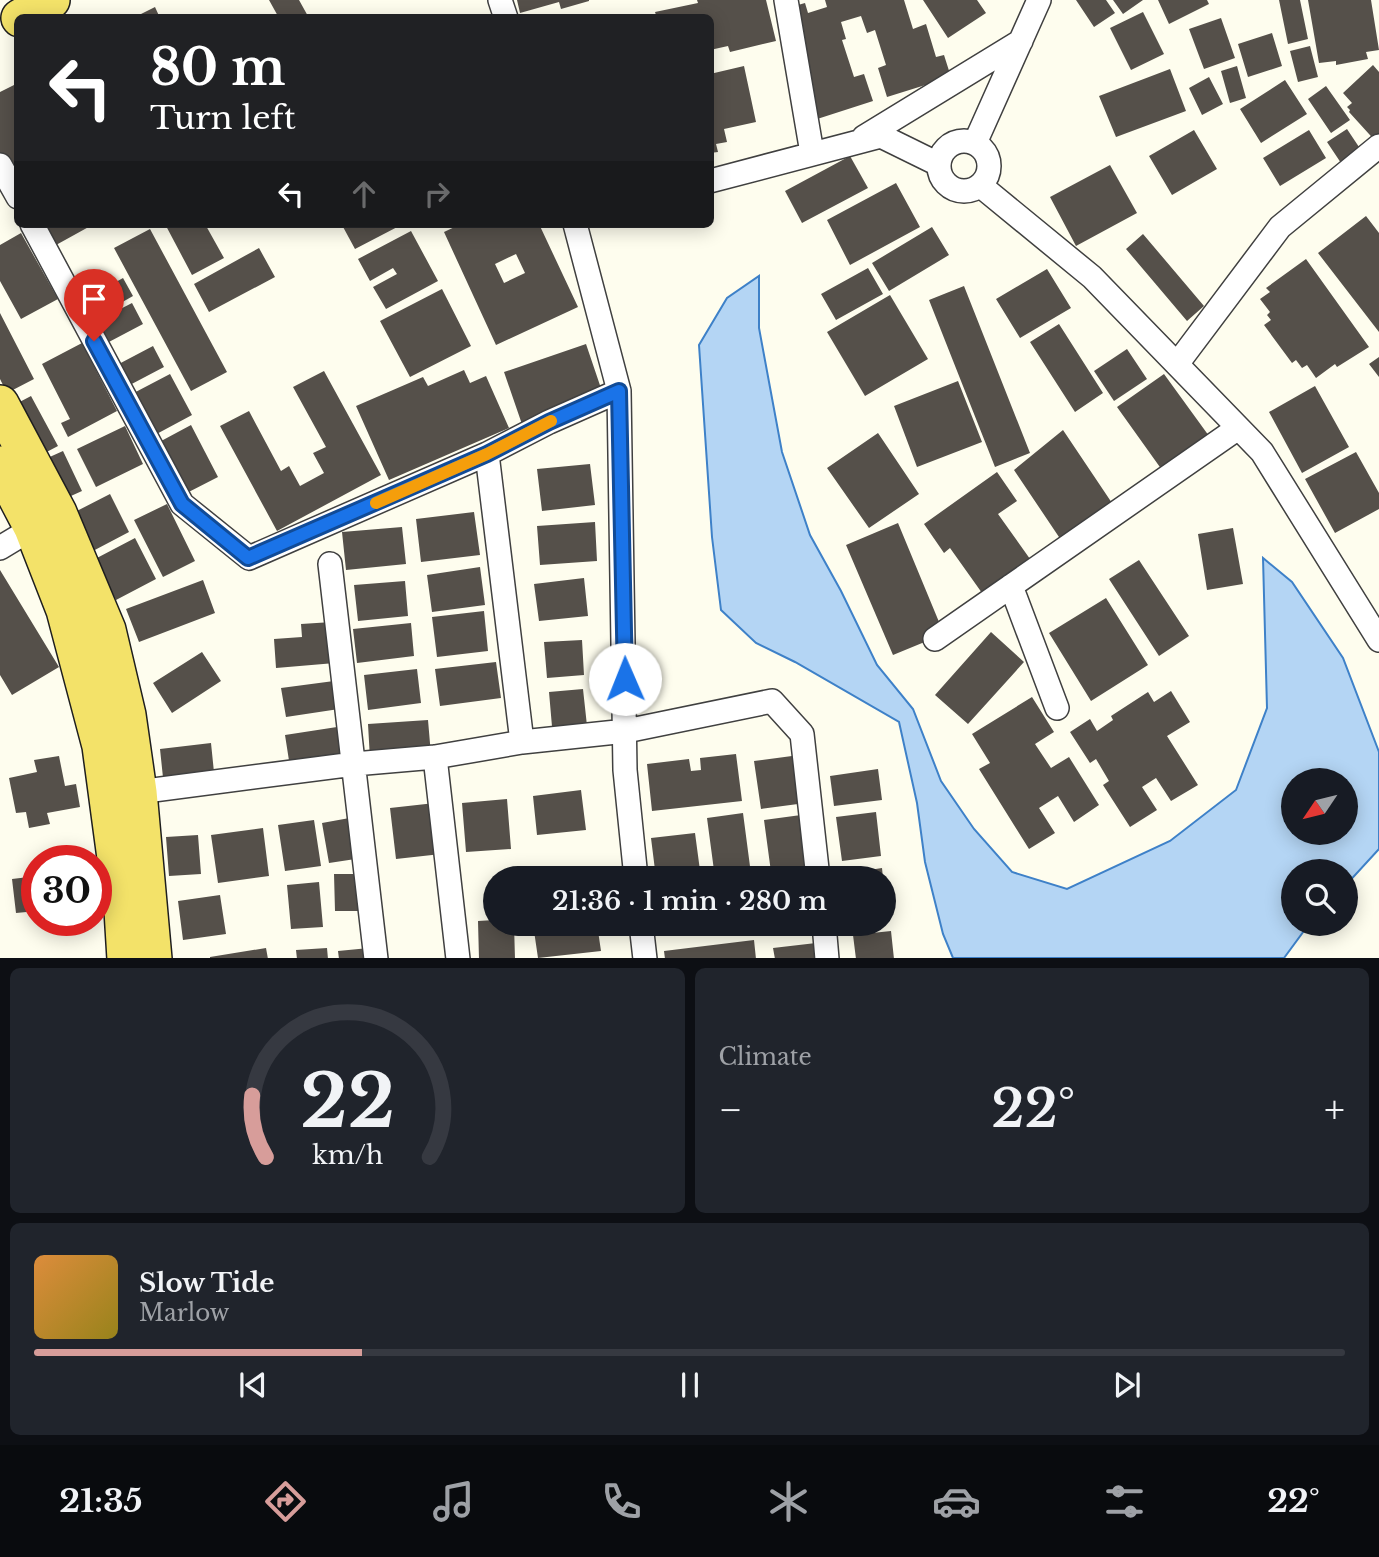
<!DOCTYPE html>
<html lang="en">
<head>
<meta charset="utf-8">
<style>
	body { margin:0; font-family:"Libre Baskerville",serif; background:#20242c; color:#f1f3f6; height:100vh; display:flex; flex-direction:column; font-size:26px; white-space:nowrap }
	* { box-sizing:border-box; margin:0 }
	p { font-size:23px; color:#9ea1a6 }
	.icon { flex:none; width:38px; height:38px; fill:none; stroke:currentColor; stroke-width:2; stroke-linecap:round; stroke-linejoin:round }
	.map { position:relative; height:958px; overflow:hidden }
	.sheet { display:flex; flex-direction:column; gap:10px; padding:10px; background:#0d0f14; flex:1 }
	.sheet>* { flex:none }
	.guide { position:absolute; left:14px; top:14px; width:700px; height:214px; border-radius:10px; box-shadow:0 4px 18px #0003; background:#202124; color:#fff; overflow:hidden }
	.needle { width:46px; rotate:235deg }
	.buttons { position:absolute; left:1281px; top:768px; display:grid; gap:14px }
	.buttons a { display:grid; place-items:center; width:77px; height:77px; border-radius:50%; background:#171b24; box-shadow:0 4px 18px #0003; font-size:35px }
	.speed { position:absolute; left:21px; top:845px; display:flex; gap:14px; font-size:35px; font-weight:700; text-align:center }
	.speed>* { display:grid; place-content:center; width:91px; height:91px; border-radius:50%; background:#171b24; box-shadow:0 4px 18px #0003; line-height:1 }
	.speed .limit { border:10px solid #d22; background:#fff; color:#111 }
	.pin { position:absolute; display:grid; place-items:center; width:60px; height:60px; color:#fff; margin:-72px -30px; border-radius:50% 50% 50% 0; rotate:-45deg; box-shadow:0 0 7px #0007 }
	.pin .icon { rotate:45deg }
	.me { position:absolute; width:77px; margin:-38px; rotate:359deg; stroke-linejoin:round; filter:drop-shadow(0 0 5px #0008) }
	.turn { display:flex; align-items:center; gap:24px; height:147px; padding:0 21px; font-size:32px }
	.turn .icon { width:91px; height:91px; stroke-width:2.5 }
	.turn b { display:block; font-size:49px; line-height:60px }
	.lanes { display:flex; align-items:center; height:66px; padding:0 21px; background:#0003; justify-content:center; gap:35px; direction:ltr }
	.lanes .off { opacity:.35 }
	.big { font-size:52px; font-weight:600; line-height:1.1 }
	.sheet .tile { flex:1; display:flex; flex-direction:column; justify-content:center; gap:10px; min-width:0; padding:0 24px; border-radius:10px; background:#20242c }
	.sheet .dial { align-items:center; gap:0 }
	.dial svg { height:182px; overflow:visible; fill:none; stroke:#363941; stroke-width:7; stroke-linecap:round; text-anchor:middle }
	.dial text { fill:#f1f3f6; stroke:none }
	.song { display:flex; align-items:center; gap:21px }
	.cover { width:84px; height:84px; border-radius:10px; background:linear-gradient(135deg,hsl(30 70% 55%),hsl(50 70% 35%)) }
	.played { height:7px; border-radius:4px; background:linear-gradient(90deg,#d79d9a 25%,#363941 25%) }
	.keys { display:flex; justify-content:space-around; direction:ltr }
	.heat { display:flex; justify-content:space-between; align-items:center; font-size:38px; direction:ltr }
	.sheet .tiles { flex:1; display:grid; gap:10px; grid-template-columns:1fr 1fr }
	.tile:last-child { grid-column:span 2 }
	.trip { position:absolute; left:483px; top:866px; width:413px; height:70px; border-radius:35px; background:#171b24; box-shadow:0 4px 18px #0003; font-weight:600; line-height:70px; text-align:center }
	.dock { display:flex; height:112px; justify-content:space-around; align-items:center; background:#090b0e; color:#9ea1a6 }
	.dock .icon { width:49px; height:49px }
	.dock .active { color:#d79d9a }
	.dock b { font-size:32px; color:#f1f3f6 }
	.map>svg:first-child { display:block }
	.water { fill:#b4d5f4; stroke:#3e81c8; stroke-width:2; fill-rule:evenodd }
	.building { fill:#55504a; fill-rule:evenodd }
	.lines { fill:none; stroke-linecap:round; stroke-linejoin:round }
	.minor-casing { stroke:#404040; stroke-width:26 }
	.primary-casing { stroke:#1e1e1e; stroke-width:40 }
	.minor { stroke:#fff; stroke-width:23 }
	.primary { stroke:#f3e269; stroke-width:37 }
	.route-casing { stroke:#114b97; stroke-width:18 }
	.route { stroke:#1a73e8; stroke-width:12 }
	.slow { stroke:#f59e0b; stroke-width:12 }
</style>
</head>
<body>
<div class="map">
<svg width="1379" height="959" viewBox="0 0 1379 959">
	<rect width="100%" height="100%" fill="#fefdee"/>
	<path class="water" d="M759,276V328L782,452L810,535L841,591L877,665L913,709L941,781L974,829L1012,872L1067,889L1170,841L1236,790L1267,708L1263,558L1292,582L1343,658L1379,752V849L1346,885V872H1293V924H1309L1284,958H953L943,934L925,862L917,803L899,722L795,662L756,643L721,610L712,537L699,345L727,298ZM1293,780H1346V833H1293Z"/>
	<path class="building" d="M269,0H299L309,18H279Z
		M517,0H589V1L561,9L559,2L520,13Z
		M697,0H766L776,41L730,52L728,46L710,50V18H657L655,12L698,3Z
		M825,0H904L913,29L926,24L936,57L944,55L951,77L887,97L878,68L886,65L875,30L867,33L861,16L841,22L846,39L842,40L854,77L864,74L873,101L811,121L791,7L805,3L808,13L827,7Z
		M923,0H977L986,13L948,38Z
		M1076,0H1106L1115,13L1094,27Z
		M1113,0H1143L1123,14Z
		M1158,0H1207L1209,4L1169,24Z
		M1279,0H1300L1308,39L1288,44Z
		M1308,0H1371L1379,50L1366,52L1368,59L1336,65V61L1319,63Z
		M155,7L160,18H133Z
		M1143,12L1164,54L1131,70L1110,28Z
		M1221,18L1235,58L1204,69L1189,29Z
		M1272,33L1282,66L1248,77L1238,44Z
		M1310,46L1318,77L1298,82L1290,51Z
		M1373,65L1379,72V145L1349,112L1350,110L1347,107L1352,103L1343,93Z
		M744,66L756,122L724,129L727,142L716,144L718,152L710,153V74Z
		M1237,66L1246,98L1230,103L1221,71Z
		M1170,69L1186,111L1116,137L1099,96Z
		M1209,77L1223,104L1202,115L1189,88Z
		M1285,80L1307,114L1261,143L1240,109Z
		M14,85L18,92V171L9,175L0,158V92Z
		M1326,86L1350,120L1331,133L1308,99Z
		M1347,129L1371,165L1351,178L1327,142Z
		M1194,130L1217,169L1172,195L1149,156Z
		M1309,130L1326,158L1280,186L1263,158Z
		M850,156L868,188L802,223L785,191Z
		M1110,165L1137,213L1076,246L1050,197Z
		M896,183L920,227L850,265L827,220Z
		M1366,216L1379,233V332L1318,253Z
		M44,224H94L56,245Z
		M165,224H205L224,258L192,275Z
		M345,224H403L355,249L342,225Z
		M461,224H539L578,307L496,345L444,232ZM516,254L525,273L504,283L495,264Z
		M932,227L949,255L889,291L872,263Z
		M150,229L227,372L191,391L114,248Z
		M411,231L438,281L386,309L373,287L397,274L393,268L370,281L358,259Z
		M21,233L58,299L21,319L0,281V245Z
		M1143,234L1204,306L1187,321L1126,249Z
		M259,248L275,277L209,312L194,284Z
		M1306,259L1369,347L1337,367L1335,364L1316,378L1307,365L1302,368L1296,360L1292,363L1264,325L1271,320L1267,315L1270,312L1260,299L1270,292L1266,288Z
		M868,268L883,294L836,320L821,294Z
		M1047,269L1071,308L1020,338L996,299Z
		M123,278L133,296L89,321L79,303Z
		M964,286L1030,453L995,467L929,300Z
		M442,289L471,346L410,377L380,321Z
		M890,295L928,359L865,396L827,332Z
		M132,303L143,324L107,343L95,322Z
		M0,313L34,379L7,393L0,379Z
		M1059,324L1103,393L1075,412L1030,342Z
		M82,343L117,411L68,437L61,423L70,419L42,364Z
		M586,344L607,406L525,433L504,372Z
		M153,346L164,367L126,387L115,366Z
		M1127,349L1147,379L1114,401L1094,371Z
		M1379,357V377L1369,364Z
		M464,370L470,383L486,376L509,428L389,480L356,406L423,377L428,386Z
		M324,371L381,475L277,531L220,426L249,411L281,471L289,466L300,486L324,473L313,453L326,447L293,387Z
		M170,374L192,415L151,437L128,396Z
		M1164,374L1209,436L1162,470L1117,407Z
		M958,381L982,442L917,467L894,406Z
		M1315,386L1349,447L1302,473L1269,412Z
		M31,396L58,446L39,456L12,406Z
		M191,425L218,477L177,498L150,447Z
		M125,426L143,464L96,487L77,449Z
		M1063,430L1116,509L1061,540L1014,470Z
		M878,433L919,494L869,528L827,468Z
		M63,451L82,491L62,500L43,460Z
		M1356,452L1379,493V509L1335,533L1305,479Z
		M590,464L595,505L542,511L537,469Z
		M997,472L1017,501L998,514L1035,566L987,600L950,548L944,553L924,524Z
		M110,494L129,532L91,552L71,514Z
		M167,504L195,561L163,577L134,520Z
		M474,512L480,555L421,562L416,519Z
		M595,522L597,561L540,565L537,526Z
		M898,523L944,634L893,655L846,545Z
		M402,527L406,564L346,570L342,532Z
		M1233,528L1243,584L1207,590L1198,534Z
		M135,538L156,579L116,600L95,559Z
		M1139,560L1189,636L1159,656L1109,579Z
		M480,567L485,605L432,612L427,575Z
		M0,570L59,667L12,695L0,675Z
		M584,578L588,616L539,621L534,584Z
		M203,580L215,613L139,642L126,609Z
		M405,581L408,616L358,621L354,585Z
		M1106,598L1148,665L1091,701L1049,633Z
		M484,611L488,651L437,657L432,617Z
		M332,622L335,663L276,668L274,639L302,637L301,624Z
		M411,623L414,656L357,663L353,629Z
		M991,632L1024,662L968,724L935,695Z
		M582,640L584,675L547,678L544,642Z
		M202,652L221,681L172,713L153,683Z
		M496,662L501,698L440,706L435,669Z
		M417,669L421,703L368,710L364,675Z
		M334,681L339,709L286,717L281,688Z
		M583,689L588,735L553,738L549,692Z
		M1171,691L1190,722L1167,736L1198,785L1171,801L1156,778L1142,787L1157,810L1130,827L1103,785L1109,781L1096,759L1090,763L1070,732L1090,719L1097,731L1113,720L1111,716L1148,692L1154,702Z
		M1032,697L1054,732L1035,744L1051,768L1069,757L1099,805L1074,822L1058,796L1039,808L1055,833L1029,849L979,769L990,763L972,734Z
		M428,720L431,755L370,759L368,724Z
		M337,727L342,760L290,767L285,735Z
		M211,743L215,782L164,787L160,749Z
		M736,754L742,801L652,811L647,764L689,759L691,771L701,770L700,758Z
		M59,756L65,786L76,784L80,807L47,813L50,824L29,828L26,812L16,813L9,778L37,772L34,760Z
		M792,756L798,804L761,809L754,761Z
		M878,769L882,800L834,806L830,776Z
		M581,790L586,830L537,835L533,796Z
		M507,799L511,849L466,852L462,803Z
		M435,803L441,854L396,859L390,808Z
		M876,812L881,856L842,861L836,817Z
		M743,813L751,874L715,878L707,818Z
		M801,815L809,867L771,872L764,820Z
		M355,817L362,858L329,863L322,823Z
		M314,820L321,866L285,871L278,825Z
		M263,828L269,876L218,883L211,835Z
		M695,833L701,878H656L651,838Z
		M198,835L201,874L169,876L166,837Z
		M882,868L883,878H844V874Z
		M334,874H366V911H335Z
		M37,876V911L16,913L12,879Z
		M319,882L323,927L291,929L287,885Z
		M884,892L889,921L884,922Z
		M220,895L226,934L183,940L178,901Z
		M495,920V924H514L515,959H479L478,921Z
		M533,924H597L601,951L538,958Z
		M779,924H817L818,930L781,935Z
		M891,931L894,959H856L853,935Z
		M754,940L756,959H665L664,951Z
		M816,943L815,959H775L773,948Z
		M266,948L268,959H210V957Z
		M327,948L328,959H297L296,950Z
		M369,948L371,959H339L338,951Z"/>
	<g class="lines">
		<defs>
			<path id="minor" d="M500,0L506,18
				M786,0L812,153
				M864,137L1021,41
				M939 166a25 25 0 1 1 50 0a25 25 0 1 1-50 0Z
				M975,143L1039,0
				M0,165L18,197
				M710,181L881,136L938,164
				M981,186L1092,277L1262,452L1379,640
				M32,224L182,504L249,558L487,454
				M575,224L619,391L625,770L636,878
				M1177,364L1280,227L1379,146
				M0,548L43,522
				M330,564L376,959
				M1011,586L1057,708
				M935,639L1238,428
				M522,742L487,454L549,422L619,391
				M435,757L458,959
				M138,792L354,764L435,757L522,742L626,731L772,701L802,734L818,878
				M641,924L645,959
				M824,924L827,959"/>
			<path id="primary" d="M20,18L51,0
				M0,404L58,513L107,630L127,715L138,792L153,959
				M0,465L33,528L65,610L101,746L123,910L126,959"/>
		</defs>
		<use href="#minor" class="minor-casing"/>
		<use href="#primary" class="primary-casing"/>
		<use href="#minor" class="minor"/>
		<use href="#primary" class="primary"/>
	</g>
	<g class="lines">
		<defs>
			<path id="route" d="M94,341L182,504L248,558L487,454L549,422L619,391L625,679"/>
		</defs>
		<use href="#route" class="route-casing"/>
		<use href="#route" class="route"/>
		<path class="slow" d="M376,503L487,454L551,421"/>
	</g>
</svg>
<div class="buttons">
<a><svg class="needle" viewBox="-14 -14 28 28"><path d="M0-13l5 13h-10z" fill="#e53935"/><path d="M0 13l5-13h-10z" fill="#9ea1a6"/></svg></a>
<a><svg class="icon" aria-label="search" viewBox="0 0 24 24"><circle cx="10" cy="10" r="6"/><path d="M15 15l6 6"/></svg></a>
</div>
<div class="speed"><div class="limit">30</div></div>
<div class="pin" style="left:94px;top:341px;background:#d93025"><svg class="icon" aria-label="arrive" viewBox="0 0 24 24"><path d="M6 21V4h12l-3 4 3 4H6"/></svg></div>
<svg class="me" style="left:625px;top:679px" viewBox="-20 -20 40 40"><circle r="19" fill="#fff"/><path d="M0-13L10 11 0 6-10 11z" fill="#1a73e8"/></svg>
<div class="trip">21:36 · 1 min · 280 m</div>
<div class="guide">
<div class="turn"><svg class="icon" aria-label="left" viewBox="0 0 24 24"><path d="M17 20v-9H6M10 6l-5 5 5 5"/></svg><div><b>80 m</b>Turn left</div></div>
<div class="lanes"><svg class="icon" aria-label="left" viewBox="0 0 24 24"><path d="M17 20v-9H6M10 6l-5 5 5 5"/></svg><svg class="icon off" aria-label="ahead" viewBox="0 0 24 24"><path d="M12 20V5M6 11l6-6 6 6"/></svg><svg class="icon off" aria-label="right" viewBox="0 0 24 24"><path d="M7 20v-9h11M14 6l5 5-5 5"/></svg></div>
</div>
</div>
<section class="sheet">
<div class="tiles">
<div class="tile dial"><svg viewBox="0 0 100 80">
<path d="M14 69A42 42 0 1 1 86 69"/>
<path d="M14 69A42 42 0 0 1 8 42" stroke="#d79d9a"/>
<text x="50" y="56" font-size="32" font-weight="700">22</text>
<text x="50" y="72" font-size="11">km/h</text>
</svg></div>
<div class="tile"><p>Climate</p>
<div class="heat"><a>−</a><b class="big">22°</b><a>+</a></div>
</div>
<div class="tile">
<div class="song"><i class="cover"></i><div><b>Slow Tide</b><p>Marlow</p></div></div>
<div class="played"></div>
<div class="keys"><svg class="icon" aria-label="previous" viewBox="0 0 24 24"><path d="M18 5L8 12l10 7zM5 5v14"/></svg><svg class="icon" aria-label="pause" viewBox="0 0 24 24"><path d="M8 5v14M16 5v14"/></svg><svg class="icon" aria-label="next" viewBox="0 0 24 24"><path d="M6 5l10 7-10 7zM19 5v14"/></svg></div>
</div>
</div>
</section>
<nav class="dock">
<b>21:35</b>
<svg class="icon active" aria-label="directions" viewBox="0 0 24 24"><path d="M12 3l9 9-9 9-9-9zM9 14v-3h6M13 9l2 2-2 2"/></svg>
<svg class="icon" aria-label="music" viewBox="0 0 24 24"><path d="M9 18V5l10-2v13"/><circle cx="6" cy="18" r="3"/><circle cx="16" cy="16" r="3"/></svg>
<svg class="icon" aria-label="phone" viewBox="0 0 24 24"><path d="M5 4h4l2 5-3 2q2 4 5 5l2-3 5 2v4C11 20 4 13 5 4z"/></svg>
<svg class="icon" aria-label="climate" viewBox="0 0 24 24"><path d="M12 3v18M4 7l16 10M4 17L20 7"/></svg>
<svg class="icon" aria-label="car" viewBox="0 0 24 24"><path d="M5 17H2v-5l4-1 3-4h7l3 4 3 1v5h-3M9 17h6M6 11h13"/><circle cx="7" cy="17" r="2"/><circle cx="17" cy="17" r="2"/></svg>
<svg class="icon" aria-label="filters" viewBox="0 0 24 24"><path d="M4 7h16M4 17h16"/><circle cx="9" cy="7" r="2"/><circle cx="15" cy="17" r="2"/></svg>
<b>22°</b>
</nav>
</body>
</html>
